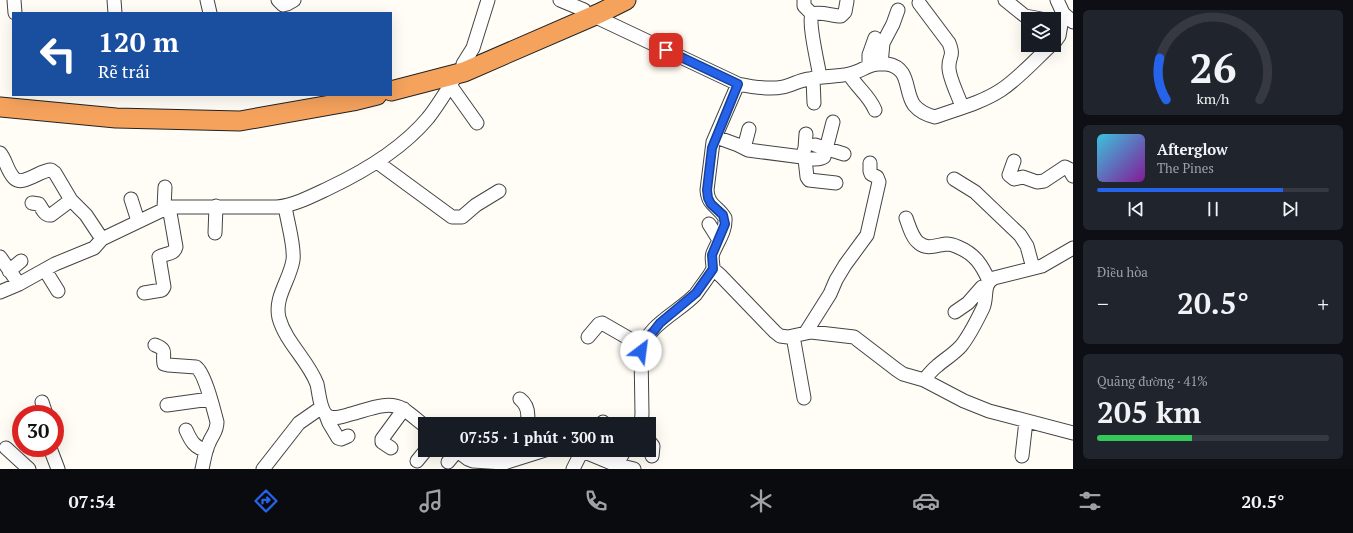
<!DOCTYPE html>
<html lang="vi">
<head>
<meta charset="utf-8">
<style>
	body { margin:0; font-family:"PT Serif",serif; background:#20242c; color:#f1f3f6; height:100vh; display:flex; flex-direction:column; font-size:15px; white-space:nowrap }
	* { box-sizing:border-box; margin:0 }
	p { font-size:13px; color:#9ea1a6 }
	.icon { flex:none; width:22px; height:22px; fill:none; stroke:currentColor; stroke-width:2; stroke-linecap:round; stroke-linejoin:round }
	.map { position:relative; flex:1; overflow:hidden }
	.sheet { display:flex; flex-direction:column; gap:10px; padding:10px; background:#0d0f14; width:280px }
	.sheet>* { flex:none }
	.banner { position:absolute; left:12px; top:12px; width:380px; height:84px; border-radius:0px; box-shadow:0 4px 16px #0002; background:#1a4fa0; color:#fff; overflow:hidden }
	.buttons { position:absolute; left:1021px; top:12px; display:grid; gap:8px }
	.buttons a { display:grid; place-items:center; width:40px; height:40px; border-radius:0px; background:#171b24; box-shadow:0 4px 16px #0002; font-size:20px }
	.speed { position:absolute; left:12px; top:405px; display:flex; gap:8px; font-size:20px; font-weight:700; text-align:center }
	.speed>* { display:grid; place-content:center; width:52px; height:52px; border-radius:50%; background:#171b24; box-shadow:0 4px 16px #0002; line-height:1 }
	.speed .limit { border:6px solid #d22; background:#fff; color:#111 }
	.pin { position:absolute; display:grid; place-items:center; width:34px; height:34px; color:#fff; margin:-17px; border-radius:8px; box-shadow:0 2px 6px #0006 }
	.me { position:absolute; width:44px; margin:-22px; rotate:30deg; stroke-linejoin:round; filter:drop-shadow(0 0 3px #0008) }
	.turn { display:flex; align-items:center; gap:14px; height:84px; padding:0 20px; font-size:18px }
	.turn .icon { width:52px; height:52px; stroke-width:2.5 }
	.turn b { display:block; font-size:28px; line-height:34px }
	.big { font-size:30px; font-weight:600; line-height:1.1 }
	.sheet .widget { flex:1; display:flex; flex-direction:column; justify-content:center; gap:6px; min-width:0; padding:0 14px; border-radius:6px; background:#20242c }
	.sheet .dial { align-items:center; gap:0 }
	.dial svg { height:104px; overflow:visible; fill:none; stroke:#363941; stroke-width:7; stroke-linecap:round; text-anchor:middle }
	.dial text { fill:#f1f3f6; stroke:none }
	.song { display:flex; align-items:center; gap:12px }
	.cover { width:48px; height:48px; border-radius:6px; background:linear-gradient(135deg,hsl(190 70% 55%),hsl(290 70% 35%)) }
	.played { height:4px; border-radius:2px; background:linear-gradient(90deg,#2563eb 80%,#363941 80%) }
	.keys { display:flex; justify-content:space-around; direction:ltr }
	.heat { display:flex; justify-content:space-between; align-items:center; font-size:22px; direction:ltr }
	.charge { height:6px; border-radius:3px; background:linear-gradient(90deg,#34c759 41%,#363941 0) }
	.trip { position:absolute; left:418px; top:417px; width:238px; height:40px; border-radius:0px; background:#171b24; box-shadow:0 4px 16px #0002; font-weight:600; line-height:40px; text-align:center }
	.dock { display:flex; height:64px; justify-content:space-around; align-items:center; background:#090b0e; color:#9ea1a6 }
	.dock .icon { width:28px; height:28px }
	.dock .on { color:#2563eb }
	.dock b { font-size:18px; color:#f1f3f6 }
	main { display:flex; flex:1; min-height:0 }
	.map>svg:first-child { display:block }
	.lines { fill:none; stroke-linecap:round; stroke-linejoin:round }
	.minor-casing { stroke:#444; stroke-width:15 }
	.highway-casing { stroke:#222; stroke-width:21 }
	.path { stroke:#333; stroke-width:1.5; stroke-dasharray:4 2; stroke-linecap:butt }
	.minor { stroke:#fff; stroke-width:13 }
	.highway { stroke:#f5a25d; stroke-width:19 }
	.route-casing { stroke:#184099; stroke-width:10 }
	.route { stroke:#2563eb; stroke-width:7 }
</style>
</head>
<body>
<main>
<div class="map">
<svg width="1073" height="469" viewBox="0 0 1073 469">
	<rect width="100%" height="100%" fill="#fffdf5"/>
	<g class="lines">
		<defs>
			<path id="minor" d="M14,0L15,13
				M114,0L115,13
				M207,0L210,13
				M278,0L283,5L287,4L294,0
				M560,0L584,10
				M804,0V6L812,14
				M1005,0L1025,16L1041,19
				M1057,0L1063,13L1073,22
				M919,3L949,43C955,58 948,56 949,68C949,78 959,97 962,107
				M594,16L738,84C752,87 768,90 783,87C792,85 800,80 809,79C822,76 836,77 849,74C864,71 869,62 887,64C911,68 904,91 914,105C919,111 927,115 935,117C957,109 981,103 1001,90C1019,78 1035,60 1051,45
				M1054,43L1059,36L1063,13
				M463,64L473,48L488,0
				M881,64L883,43L893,24L898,10
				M869,65V55L875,38
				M849,74C857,88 869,95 875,110
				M820,77C818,64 808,23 812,14C821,11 832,16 841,16L845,12L847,1
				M813,78L814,103
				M450,85L477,123
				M716,137L738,145L748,150L802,157L805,159L807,177L809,180L836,183
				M815,145L844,154
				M744,148L749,129
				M0,153C6,160 7,171 14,178C22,187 40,170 51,170L55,173L71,200L86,215L102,239
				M802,157L805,148L806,134
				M805,159C811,158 819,161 824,157L833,122
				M1014,161L1009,175L1014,179L1023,177L1037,182L1044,181L1065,167L1069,169L1073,176
				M377,162L452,217H462L476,205L499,191
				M954,179L975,192L1020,235L1027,246L1033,268
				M131,199L138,221
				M32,203L39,204C42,209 45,216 51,215L71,200
				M285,206C287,221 295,246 293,260C290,280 274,297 279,318C286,343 308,360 317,384C319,392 320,414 330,417C336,419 344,416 351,414C367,410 388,400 403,409C411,414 418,421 425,426
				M164,208L165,187
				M906,218C909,226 912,238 919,243C927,250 937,245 946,244C950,244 954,245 958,247C975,254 982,265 989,281
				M709,224L719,240
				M215,233L216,206
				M0,257L19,284
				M713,269L721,276L775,332L780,336L788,337L811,332L854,337L897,370L903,374L924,380L964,401L989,411L1073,433
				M45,270L58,291
				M9,271L21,261
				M0,292L19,284L55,264L94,248L102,239L169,207H277C295,205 312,196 329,188C365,171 402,149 428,118C439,104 448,89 457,74
				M144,293L162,290L164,287L159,257C165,253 174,255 176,247L169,207
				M955,312L968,303L982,287H986
				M806,332L830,294L836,280L845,265L867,235L879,182L877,177L871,174L870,171V163
				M793,336L804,398
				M588,337L599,324L602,323L642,346
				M155,345C168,350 162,352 164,364L168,365L196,367C205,373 214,411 217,422C217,432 212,435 209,443C205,451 204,461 202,469
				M924,380C928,375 932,370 937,366C945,359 954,354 961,346C970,335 977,320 983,308C988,297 982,285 994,278L1042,266L1073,248
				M520,399C528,405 529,414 527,424
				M42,402L46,414
				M167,405L210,399
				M326,415L329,423L338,438L341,439L348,436
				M603,422L605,424
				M641,424L642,414L641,351C648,324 678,313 696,294C699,289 712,273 713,268C713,262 711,258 713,253C718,241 726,231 725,218C718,206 708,206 707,190L713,142L738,84
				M186,430C190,439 195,450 207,449
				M649,441L653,446L652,456
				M6,448L29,469
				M50,448L58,469
				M391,448L382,442V439L404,409
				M456,450L468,459L473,461L504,463L545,450
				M580,450L621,467H626L634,469
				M1022,456L1026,421
				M417,461L426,450
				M448,462L457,451
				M616,465L625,450
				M263,469L299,423L322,407
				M573,469L582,451"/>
			<path id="highway" d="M391,91L464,72L600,13L626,0
				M0,107L116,118L240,121L353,101L377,95"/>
		</defs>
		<use href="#minor" class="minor-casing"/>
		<use href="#highway" class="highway-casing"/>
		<path class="path" d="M58,441L63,439"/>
		<use href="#minor" class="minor"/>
		<use href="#highway" class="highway"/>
	</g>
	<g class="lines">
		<defs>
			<path id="route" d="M641,351L645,340L653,332L660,323L696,293L713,269L712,255L725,224L723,215L711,204L708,198L707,190L712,148L738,84L666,50"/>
		</defs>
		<use href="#route" class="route-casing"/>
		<use href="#route" class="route"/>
	</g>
</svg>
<div class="buttons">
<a><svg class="icon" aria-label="layers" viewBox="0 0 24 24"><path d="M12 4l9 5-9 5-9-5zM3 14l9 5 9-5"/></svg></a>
</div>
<div class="speed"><div class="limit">30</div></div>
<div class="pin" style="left:666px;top:50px;background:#d93025"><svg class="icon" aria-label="arrive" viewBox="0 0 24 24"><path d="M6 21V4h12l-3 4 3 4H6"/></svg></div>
<svg class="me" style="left:641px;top:351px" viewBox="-20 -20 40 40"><circle r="19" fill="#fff"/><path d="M0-13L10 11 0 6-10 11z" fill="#2563eb"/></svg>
<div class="trip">07:55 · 1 phút · 300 m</div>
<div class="banner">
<div class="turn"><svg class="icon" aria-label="left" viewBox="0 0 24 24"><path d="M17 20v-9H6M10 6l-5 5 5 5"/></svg><div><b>120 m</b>Rẽ trái</div></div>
</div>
</div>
<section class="sheet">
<div class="widget dial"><svg viewBox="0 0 100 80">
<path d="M14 69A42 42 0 1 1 86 69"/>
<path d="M14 69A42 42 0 0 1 9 37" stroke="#2563eb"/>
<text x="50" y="56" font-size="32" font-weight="700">26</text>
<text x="50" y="72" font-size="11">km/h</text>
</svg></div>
<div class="widget">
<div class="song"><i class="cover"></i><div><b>Afterglow</b><p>The Pines</p></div></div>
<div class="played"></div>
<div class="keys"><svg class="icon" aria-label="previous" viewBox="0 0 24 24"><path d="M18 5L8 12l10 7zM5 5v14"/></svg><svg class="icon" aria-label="pause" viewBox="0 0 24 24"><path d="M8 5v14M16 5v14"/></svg><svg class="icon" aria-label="next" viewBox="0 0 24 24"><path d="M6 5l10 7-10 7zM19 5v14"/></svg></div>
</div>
<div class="widget"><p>Điều hòa</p>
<div class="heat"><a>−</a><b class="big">20.5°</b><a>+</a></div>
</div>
<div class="widget"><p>Quãng đường · 41%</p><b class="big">205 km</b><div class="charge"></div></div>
</section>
</main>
<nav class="dock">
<b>07:54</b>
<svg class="icon on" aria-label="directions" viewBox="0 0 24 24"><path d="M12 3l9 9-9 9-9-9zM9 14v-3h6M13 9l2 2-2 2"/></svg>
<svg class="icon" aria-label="music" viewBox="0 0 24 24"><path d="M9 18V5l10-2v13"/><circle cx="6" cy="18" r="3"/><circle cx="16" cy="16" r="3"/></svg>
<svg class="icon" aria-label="phone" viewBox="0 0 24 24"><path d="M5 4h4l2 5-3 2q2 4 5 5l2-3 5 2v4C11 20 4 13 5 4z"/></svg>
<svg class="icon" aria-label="climate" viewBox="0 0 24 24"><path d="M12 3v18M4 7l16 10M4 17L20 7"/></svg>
<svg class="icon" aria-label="car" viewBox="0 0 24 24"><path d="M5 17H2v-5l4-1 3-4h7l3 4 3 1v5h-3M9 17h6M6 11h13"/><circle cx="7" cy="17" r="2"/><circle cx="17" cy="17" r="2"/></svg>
<svg class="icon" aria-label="filters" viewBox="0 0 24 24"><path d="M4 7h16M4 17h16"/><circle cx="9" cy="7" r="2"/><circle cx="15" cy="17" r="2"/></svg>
<b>20.5°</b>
</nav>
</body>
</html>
